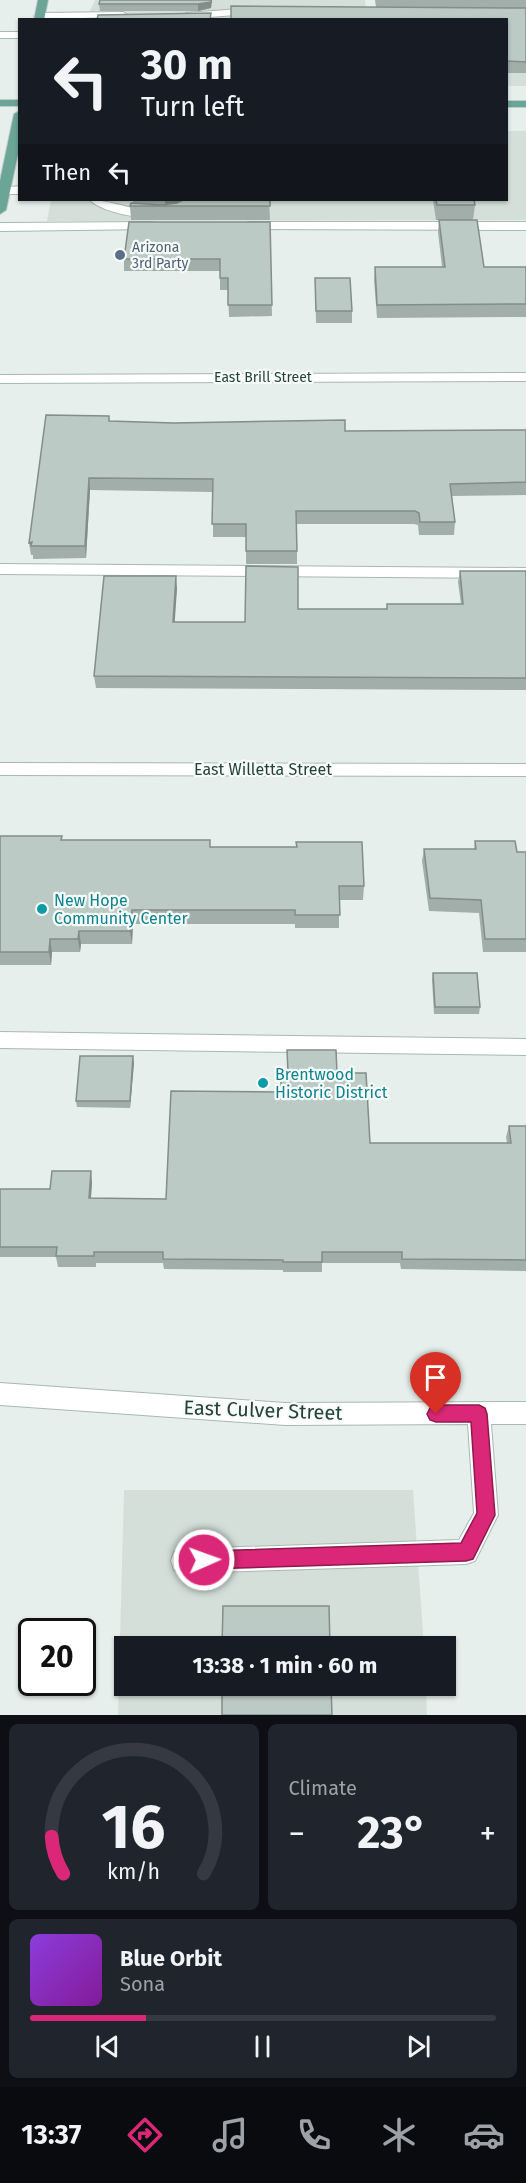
<!DOCTYPE html>
<html lang="en">
<head>
<meta charset="utf-8">
<style>
	body { margin:0; font-family:"Fira Sans",sans-serif; background:#20242c; color:#f1f3f6; height:100vh; display:flex; flex-direction:column; font-size:22px; white-space:nowrap }
	* { box-sizing:border-box; margin:0 }
	p { font-size:20px; color:#9ea1a6 }
	.icon { flex:none; width:33px; height:33px; fill:none; stroke:currentColor; stroke-width:2; stroke-linecap:round; stroke-linejoin:round }
	.map { position:relative; height:1715px; overflow:hidden }
	.drawer { display:flex; flex-direction:column; gap:9px; padding:9px; background:#0d0f14; flex:1 }
	.drawer>* { flex:none }
	.hud { position:absolute; left:18px; top:18px; width:490px; height:183px; border-radius:0px; box-shadow:0 2px 4px #0004; background:#171b24; color:#f1f3f6; overflow:hidden }
	.speed { position:absolute; left:18px; top:1618px; display:flex; gap:12px; font-size:30px; font-weight:700; text-align:center }
	.speed>* { display:grid; place-content:center; width:78px; height:78px; border-radius:50%; background:#171b24; box-shadow:0 2px 4px #0004; line-height:1 }
	.speed .limit { border:3px solid #111; border-radius:9px; background:#fff; color:#111 }
	.pin { position:absolute; display:grid; place-items:center; width:51px; height:51px; color:#fff; margin:-62px -26px; border-radius:50% 50% 50% 0; rotate:-45deg; box-shadow:0 0 6px #0007 }
	.pin .icon { rotate:45deg }
	.me { position:absolute; width:66px; margin:-33px; rotate:88deg; stroke-linejoin:round; filter:drop-shadow(0 0 4px #0008) }
	.turn { display:flex; align-items:center; gap:21px; height:126px; padding:0 24px; font-size:27px }
	.turn .icon { width:78px; height:78px; stroke-width:2.5 }
	.turn b { display:block; font-size:42px; line-height:51px }
	.then { display:flex; align-items:center; height:57px; padding:0 24px; background:#0003; gap:12px; font-size:22px }
	.big { font-size:45px; font-weight:700; line-height:1.1 }
	.drawer .card { flex:1; display:flex; flex-direction:column; justify-content:center; gap:9px; min-width:0; padding:0 21px; border-radius:9px; background:#20242c }
	.drawer .dial { align-items:center; gap:0 }
	.dial svg { height:156px; overflow:visible; fill:none; stroke:#363941; stroke-width:7; stroke-linecap:round; text-anchor:middle }
	.dial text { fill:#f1f3f6; stroke:none }
	.song { display:flex; align-items:center; gap:18px }
	.cover { width:72px; height:72px; border-radius:9px; background:linear-gradient(135deg,hsl(270 70% 55%),hsl(290 70% 35%)) }
	.played { height:6px; border-radius:3px; background:linear-gradient(90deg,#db2777 25%,#363941 25%) }
	.keys { display:flex; justify-content:space-around; direction:ltr }
	.heat { display:flex; justify-content:space-between; align-items:center; font-size:33px; direction:ltr }
	.drawer .tiles { flex:1; display:grid; gap:9px; grid-template-columns:1fr 1fr }
	.card:last-child { grid-column:span 2 }
	.trip { position:absolute; left:114px; top:1636px; width:342px; height:60px; border-radius:0px; background:#171b24; box-shadow:0 2px 4px #0004; font-weight:700; line-height:60px; text-align:center }
	.tab-bar { display:flex; height:96px; justify-content:space-around; align-items:center; background:#090b0e; color:#9ea1a6 }
	.tab-bar .icon { width:42px; height:42px }
	.tab-bar .active { color:#db2777 }
	.tab-bar b { font-size:27px; color:#f1f3f6 }
	.map>svg:first-child { display:block }
	.built { fill:#d4dfda }
	.lines { fill:none; stroke-linecap:round; stroke-linejoin:round }
	.minor-casing { stroke:#a8b8b2; stroke-width:2 }
	.major-casing { stroke:#c2cac8; stroke-width:2 }
	.minor { fill:#fff; fill-rule:evenodd }
	.major { fill:#6aa596; fill-rule:evenodd }
	.wall { fill:#a1aea9 }
	.shaded-wall { fill:#838d89 }
	.building { fill:#bbcac4; stroke:#838d89; stroke-width:1.5 }
	.route { fill:#db2777; stroke:#8e194d; stroke-width:1.5 }
	.service-dot { fill:#5c6f8a; stroke:#f7fbf9; stroke-width:2 }
	.culture-dot { fill:#0f9aa8; stroke:#f7fbf9; stroke-width:2 }
	.labels { text-anchor:middle; stroke-width:4.5; stroke-linejoin:round; paint-order:stroke }
	.far-service-label { font-size:14px; fill:#4e5e75; stroke:#f7fbf9; text-anchor:start }
	.far-street-label { font-size:14px; fill:#24423a; stroke:#f7fbf9 }
	.street-label { font-size:16px; fill:#24423a; stroke:#f7fbf9 }
	.culture-label { font-size:16px; fill:#0d838f; stroke:#f7fbf9; text-anchor:start }
	.near-street-label { font-size:20px; fill:#24423a; stroke:#f7fbf9 }
</style>
</head>
<body>
<div class="map">
<svg width="526" height="1715" viewBox="0 0 526 1715">
	<rect width="100%" height="100%" fill="#e6efeb"/>
	<path class="built" d="M95,0H365L366,7L526,8V86H507V20H86Z
		M507,131H526V220L47,221L51,200H507Z
		M124,1490H413L424,1647H124V1686H426L427,1715H118Z"/>
	<g class="lines">
		<defs>
			<path id="minor" d="M254,8L259,11L258,13L186,19L181,16L186,13Z
				M123,12L128,15L127,17L39,19L34,16L39,13Z
				M0,32H20V38H0Z
				M20,186V194H0V188Z
				M90,200C109,198 171,226 182,200H194C188,230 106,217 90,200Z
				M151,222L155,223V229L0,231V223Z
				M248,222H526V230L244,229L242,226Z
				M526,373V381L0,383V375Z
				M0,564L526,568V578L0,574Z
				M0,763L526,764V776L0,775Z
				M0,1032L526,1039V1055L0,1048Z
				M0,1383L285,1403L526,1402V1424H491L498,1515L475,1561L466,1564L183,1573L174,1570L171,1561L174,1552L183,1549L459,1540L474,1513L468,1424L285,1425L0,1405Z"/>
			<path id="major" d="M38,0H48L44,20H34Z
				M0,100H20V106H0Z
				M507,101H526V107H507Z
				M20,111V144L6,210L0,214V181L14,114Z"/>
		</defs>
		<use href="#minor" class="minor-casing"/>
		<use href="#major" class="major-casing"/>
		<use href="#minor" class="minor"/>
		<use href="#major" class="major"/>
	</g>
	<path class="wall" d="M212,0L211,8L198,11H100L99,4Z
		M375,0H526V73H507V20L442,8L376,7Z
		M133,200H180L177,203L269,200L270,220H131L130,206L133,203Z
		M433,200H474L475,205L473,220L484,267H526V317L377,318L374,280L375,267H442L438,232L439,220H436Z
		M270,222L272,316L229,317L228,290H220V271H124V259Z
		M315,278L352,311V323H316Z
		M110,421L345,431L526,430V495L452,496L455,522L454,535H419L418,525L414,524H297V564H246V537H213V492L90,490L86,558L33,559V555H31L29,543Z
		M460,571H526V690L96,688L94,676L177,588L174,622H245L298,609H387V604H461L458,582Z
		M0,836H62V840L210,847L364,886L363,900H339V928H295V924H133L132,944H81L80,952H52L51,965H0Z
		M475,841L517,852H526V952H483L479,913L429,911L422,861L424,849H474Z
		M433,973L480,1007L479,1014H434L432,980Z
		M287,1050L337,1073L370,1143H507L506,1137L509,1126H526V1271L401,1269L400,1263H322V1272H283V1270L164,1269L163,1263H96V1267H58L56,1257H0V1189H50L92,1182L91,1198L166,1199L281,1092V1073H287Z
		M134,1063L130,1108L77,1107L76,1101Z"/>
	<path class="shaded-wall" d="M212,0L211,8L198,11V4Z
		M165,200H180L174,205L165,206Z
		M89,478L90,490L86,558L85,546Z
		M176,576L177,588L174,634L173,622Z
		M132,910L133,924L132,944L130,931Z
		M79,931L81,944L80,952L78,939Z
		M50,939L52,952L51,965L49,952Z
		M133,1056L134,1063L130,1108V1101Z
		M91,1171L92,1182L90,1209L89,1198Z"/>
	<path class="building" d="M100,0H211V2L198,4H99Z
		M231,6L526,8V62L507,61V20H231Z
		M211,13L210,20H97L98,15Z
		M183,200H270V206H130L131,203L162,205L177,203Z
		M436,200H474L475,205H437Z
		M439,220H477L484,267H526V304L377,305L375,267H445Z
		M129,222H270L272,305H228V278H220V259H124Z
		M315,278H350L352,311H316Z
		M46,415L109,416V421L174,423L345,420V431L526,430V482L450,484L455,522H420L419,513L415,511H296L297,551H246V524H212L213,479L89,478L85,546H31L32,542L29,543Z
		M246,566L298,567V609H387V604H463L460,571H526V678L94,676L104,576H176L173,622H245Z
		M0,836H62L61,840H210V847H297L296,842H362L364,886H339L340,915H295V910H132L130,931H79L78,939H50L49,952H0Z
		M475,841H515L517,852H526V939H485L481,900L430,898L424,849H476Z
		M433,973H477L480,1007H435Z
		M287,1050H336L337,1073H366L370,1143H511L509,1126H526V1260L402,1259V1252H322V1262H283V1260L163,1259V1252H94V1256H56L57,1247H0V1189H50L52,1171H91L89,1198L166,1199L171,1091L281,1092V1073H288Z
		M80,1056H133L130,1101H76Z
		M223,1606H329L330,1647H222Z
		M222,1686H331L332,1715H222Z"/>
	<path class="route" d="M436,1405H479L485,1408L487,1414L495,1515L473,1559L466,1561L204,1569L198,1567L195,1560L198,1554L204,1551L461,1543L477,1513L471,1422H436L430,1420L427,1414L430,1408Z"/>
	<circle class="service-dot" cx="120" cy="255" r="6"/>
	<g class="culture-dot">
		<circle cx="42" cy="909" r="6"/>
		<circle cx="263" cy="1083" r="6"/>
	</g>
	<g class="labels">
		<g class="far-service-label">
			<text x="132" y="252">Arizona<tspan x="132" dy="16">3rd Party</tspan></text>
		</g>
		<g class="far-street-label">
			<text x="263" y="382">East Brill Street</text>
		</g>
		<g class="street-label">
			<text x="263" y="775">East Willetta Street</text>
		</g>
		<g class="culture-label">
			<text x="54" y="906">New Hope<tspan x="54" dy="18">Community Center</tspan></text>
			<text x="275" y="1080">Brentwood<tspan x="275" dy="18">Historic District</tspan></text>
		</g>
		<g class="near-street-label">
			<text transform="translate(263 1410) rotate(2)" y="7">East Culver Street</text>
		</g>
	</g>
</svg>
<div class="speed"><div class="limit">20</div></div>
<div class="pin" style="left:436px;top:1414px;background:#d93025"><svg class="icon" aria-label="arrive" viewBox="0 0 24 24"><path d="M6 21V4h12l-3 4 3 4H6"/></svg></div>
<svg class="me" style="left:204px;top:1560px" viewBox="-20 -20 40 40"><circle r="17" fill="#db2777" stroke="#fff" stroke-width="3"/><path d="M0-11L8 9 0 5-8 9z" fill="#fff"/></svg>
<div class="trip">13:38 · 1 min · 60 m</div>
<div class="hud">
<div class="turn"><svg class="icon" aria-label="left" viewBox="0 0 24 24"><path d="M17 20v-9H6M10 6l-5 5 5 5"/></svg><div><b>30 m</b>Turn left</div></div>
<div class="then">Then<svg class="icon" aria-label="left" viewBox="0 0 24 24"><path d="M17 20v-9H6M10 6l-5 5 5 5"/></svg></div>
</div>
</div>
<section class="drawer">
<div class="tiles">
<div class="card dial"><svg viewBox="0 0 100 80">
<path d="M14 69A42 42 0 1 1 86 69"/>
<path d="M14 69A42 42 0 0 1 8 50" stroke="#db2777"/>
<text x="50" y="56" font-size="32" font-weight="700">16</text>
<text x="50" y="72" font-size="11">km/h</text>
</svg></div>
<div class="card"><p>Climate</p>
<div class="heat"><a>−</a><b class="big">23°</b><a>+</a></div>
</div>
<div class="card">
<div class="song"><i class="cover"></i><div><b>Blue Orbit</b><p>Sona</p></div></div>
<div class="played"></div>
<div class="keys"><svg class="icon" aria-label="previous" viewBox="0 0 24 24"><path d="M18 5L8 12l10 7zM5 5v14"/></svg><svg class="icon" aria-label="pause" viewBox="0 0 24 24"><path d="M8 5v14M16 5v14"/></svg><svg class="icon" aria-label="next" viewBox="0 0 24 24"><path d="M6 5l10 7-10 7zM19 5v14"/></svg></div>
</div>
</div>
</section>
<nav class="tab-bar">
<b>13:37</b>
<svg class="icon active" aria-label="directions" viewBox="0 0 24 24"><path d="M12 3l9 9-9 9-9-9zM9 14v-3h6M13 9l2 2-2 2"/></svg>
<svg class="icon" aria-label="music" viewBox="0 0 24 24"><path d="M9 18V5l10-2v13"/><circle cx="6" cy="18" r="3"/><circle cx="16" cy="16" r="3"/></svg>
<svg class="icon" aria-label="phone" viewBox="0 0 24 24"><path d="M5 4h4l2 5-3 2q2 4 5 5l2-3 5 2v4C11 20 4 13 5 4z"/></svg>
<svg class="icon" aria-label="climate" viewBox="0 0 24 24"><path d="M12 3v18M4 7l16 10M4 17L20 7"/></svg>
<svg class="icon" aria-label="car" viewBox="0 0 24 24"><path d="M5 17H2v-5l4-1 3-4h7l3 4 3 1v5h-3M9 17h6M6 11h13"/><circle cx="7" cy="17" r="2"/><circle cx="17" cy="17" r="2"/></svg>
</nav>
</body>
</html>
